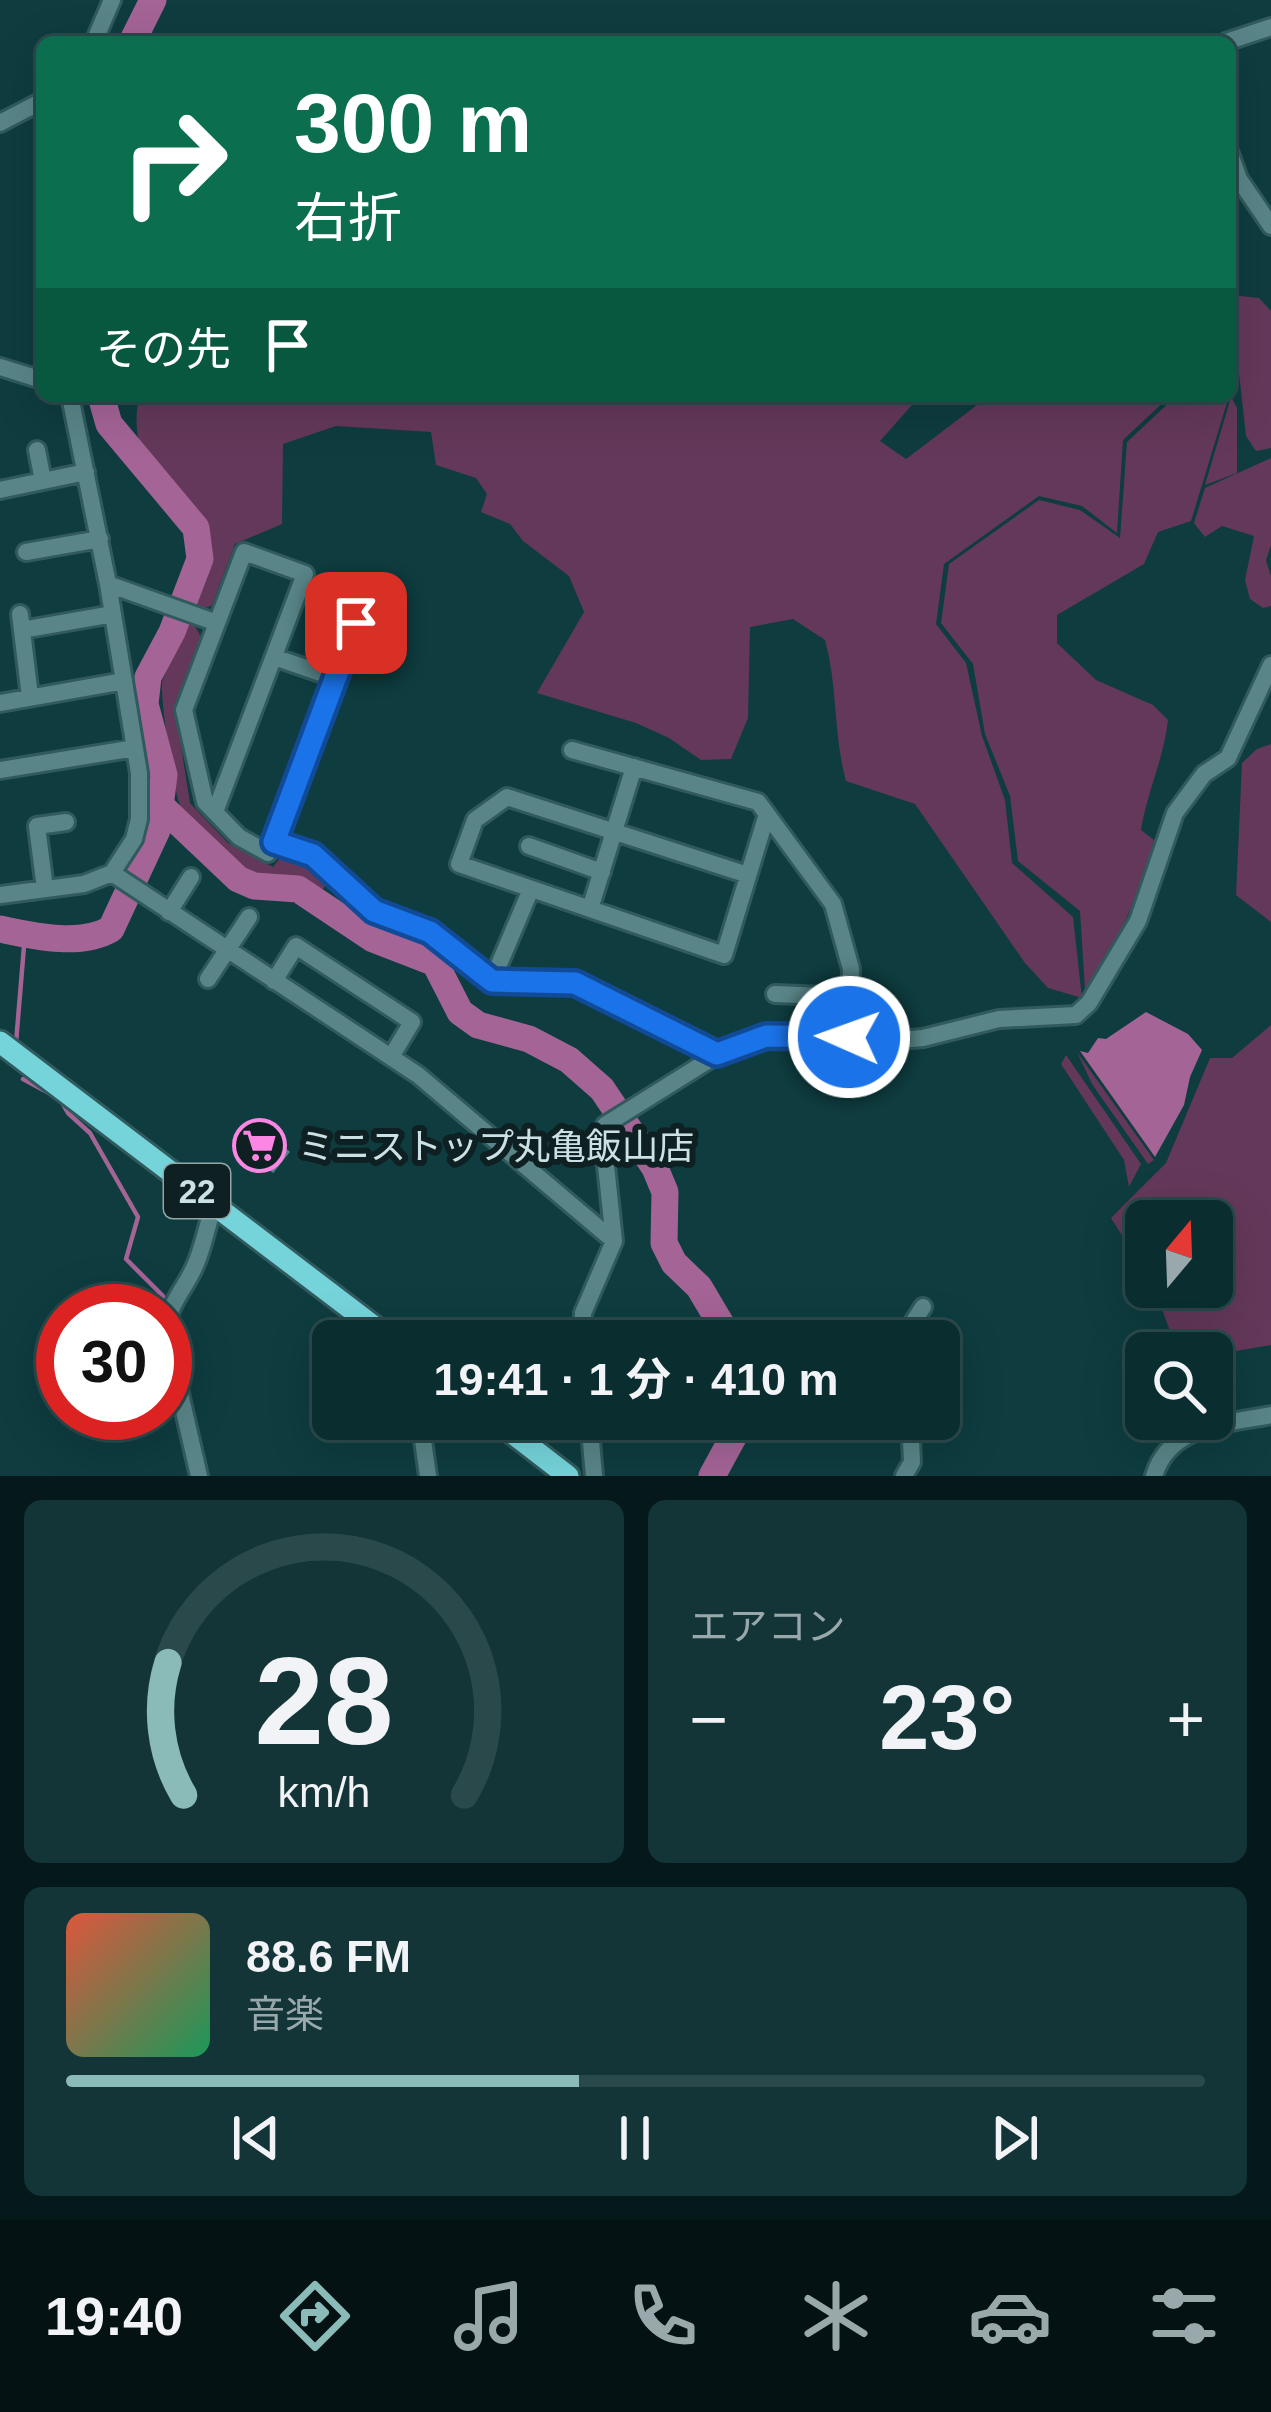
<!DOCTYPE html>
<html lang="ja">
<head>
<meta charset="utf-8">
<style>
	body { margin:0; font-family:Arial,"Noto Sans JP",sans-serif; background:#133537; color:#f1f3f6; height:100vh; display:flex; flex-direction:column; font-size:45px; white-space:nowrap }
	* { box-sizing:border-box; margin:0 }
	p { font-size:39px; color:#99a8aa }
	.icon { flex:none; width:66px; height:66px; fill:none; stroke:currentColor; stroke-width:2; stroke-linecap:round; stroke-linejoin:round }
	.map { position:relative; height:1476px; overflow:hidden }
	.sheet { display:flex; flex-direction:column; gap:24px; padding:24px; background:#06191a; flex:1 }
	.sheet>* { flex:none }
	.guide { position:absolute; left:36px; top:36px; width:1200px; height:366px; border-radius:18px; box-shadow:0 12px 48px #0002,0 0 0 3px #2a494b; background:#0b6e4f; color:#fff; overflow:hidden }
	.needle { width:78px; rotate:19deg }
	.fabs { position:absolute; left:1125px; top:1200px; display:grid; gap:24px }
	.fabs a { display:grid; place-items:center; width:108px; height:108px; border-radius:18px; background:#0a2d2f; box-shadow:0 12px 48px #0002,0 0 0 3px #2a494b; font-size:60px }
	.speed { position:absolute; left:36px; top:1284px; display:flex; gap:24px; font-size:60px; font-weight:700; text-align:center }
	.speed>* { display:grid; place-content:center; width:156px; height:156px; border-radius:50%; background:#0a2d2f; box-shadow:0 12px 48px #0002,0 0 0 3px #2a494b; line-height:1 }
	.speed .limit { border:18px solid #d22; background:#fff; color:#111 }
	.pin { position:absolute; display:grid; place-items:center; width:102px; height:102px; color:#fff; margin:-51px; border-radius:24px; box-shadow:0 6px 18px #0006 }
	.me { position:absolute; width:132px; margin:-66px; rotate:272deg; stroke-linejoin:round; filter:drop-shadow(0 0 9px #0008) }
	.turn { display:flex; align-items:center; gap:42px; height:252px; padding:0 60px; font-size:54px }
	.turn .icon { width:156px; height:156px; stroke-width:2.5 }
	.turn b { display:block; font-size:84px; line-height:102px }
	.then { display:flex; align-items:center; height:114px; padding:0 60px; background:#0003; gap:24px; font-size:45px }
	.big { font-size:90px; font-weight:700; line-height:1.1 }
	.sheet .tile { flex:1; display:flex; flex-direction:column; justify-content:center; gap:18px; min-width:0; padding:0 42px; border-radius:18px; background:#133537 }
	.sheet .dial { align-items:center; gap:0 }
	.dial svg { height:312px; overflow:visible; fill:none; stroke:#2a494b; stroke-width:7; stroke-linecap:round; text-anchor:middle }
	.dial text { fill:#f1f3f6; stroke:none }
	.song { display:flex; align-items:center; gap:36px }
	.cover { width:144px; height:144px; border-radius:18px; background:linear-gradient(135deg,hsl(10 70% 55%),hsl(150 70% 35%)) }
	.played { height:12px; border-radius:6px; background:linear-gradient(90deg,#8bbbb9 45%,#2a494b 45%) }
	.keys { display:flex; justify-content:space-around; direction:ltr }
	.heat { display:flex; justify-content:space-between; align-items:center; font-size:66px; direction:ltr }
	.sheet .tiles { flex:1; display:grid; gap:24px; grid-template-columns:1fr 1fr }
	.tile:last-child { grid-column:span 2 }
	.trip { position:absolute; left:312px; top:1320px; width:648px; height:120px; border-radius:18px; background:#0a2d2f; box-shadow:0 12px 48px #0002,0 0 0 3px #2a494b; font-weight:700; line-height:120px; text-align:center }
	.menu { display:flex; height:192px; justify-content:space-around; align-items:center; background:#041213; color:#99a8aa }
	.menu .icon { width:84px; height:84px }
	.menu .on { color:#8bbbb9 }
	.menu b { font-size:54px; color:#f1f3f6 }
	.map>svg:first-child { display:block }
	.green { fill:#64385a }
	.water { fill:#a46496 }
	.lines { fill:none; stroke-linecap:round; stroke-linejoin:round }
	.stream { stroke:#a46496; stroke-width:4.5 }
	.river { stroke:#a46496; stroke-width:27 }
	.building { fill:#15575c; stroke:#558184; stroke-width:3 }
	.minor-casing { stroke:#305a5d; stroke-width:22 }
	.major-casing { stroke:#305a5d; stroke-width:27 }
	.minor { stroke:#598588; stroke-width:16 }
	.major { stroke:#75d4da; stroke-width:21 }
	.route-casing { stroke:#114b97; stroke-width:30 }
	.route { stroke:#1a73e8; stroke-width:21 }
	.labels { text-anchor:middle; stroke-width:12; stroke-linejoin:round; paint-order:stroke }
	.shield { fill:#0e2021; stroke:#92a7a9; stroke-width:3 }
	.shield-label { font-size:33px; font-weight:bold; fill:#cbe1e3 }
	.poi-label { font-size:36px; fill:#cbe1e3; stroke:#0e2021; text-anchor:start }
</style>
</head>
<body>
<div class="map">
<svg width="1271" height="1476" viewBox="0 0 1271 1476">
	<rect width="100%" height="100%" fill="#0e3c3f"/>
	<path class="green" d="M1230,295L1259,298L1271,311V448L1256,451L1246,436L1238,364L1230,361Z
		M139,396H920L880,441L906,459L989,396H1170L1123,440L1117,533L1082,506L1039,496L944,564L936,624L966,663L982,736L1005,800L1012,863L1073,917L1082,998L1048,988L1025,963L915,804L846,781C833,734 838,687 825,640L793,619L750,627L748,718L731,759L701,760L669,738L636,723L537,693L584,612L569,576L523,541L510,524L481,512L487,494L476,478L436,465L431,432L336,426L283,444L282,524L235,544L212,605L202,610L195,626L201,637L175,708L190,803L228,843L273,867L280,858L308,868L328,882L323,889C300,881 272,884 250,874C234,867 190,827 182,811C173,792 161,705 162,682C174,652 216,559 205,530C202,523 191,515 186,509C151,471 129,450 139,396Z
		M1176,396H1229L1191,521L1158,532L1144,564L1057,615V643L1096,680L1153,705L1168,720C1164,758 1147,792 1141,830L1154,840C1142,893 1116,944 1085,990L1080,911L1018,861L1010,796L985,734L973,664L941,623L949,564L1039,500L1080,510L1120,538L1127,442Z
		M1231,397L1237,408V473L1205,485Z
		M1271,458V545L1266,560L1271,576V606L1263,608L1250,599L1245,580L1254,536L1222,526L1205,537L1194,523L1205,488Z
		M1271,744V922L1236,895L1242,763L1257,749Z
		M1271,1025V1345L1212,1355L1178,1353L1154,1287H1212V1221H1146V1273L1111,1218L1166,1163L1210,1058H1232Z
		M1077,1052L1154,1160L1148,1164L1092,1084Z
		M1066,1055L1141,1164L1129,1187L1124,1160L1061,1064Z"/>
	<path class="water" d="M1146,1012L1188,1034L1202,1050L1190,1077L1184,1105L1155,1157L1080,1051L1088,1053L1098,1038L1106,1039Z"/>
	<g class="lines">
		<path class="stream" d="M16,1043L25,934
			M23,1079L60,1099L68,1113L90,1133L138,1217L126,1259L163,1296L161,1311
			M182,1435L187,1459"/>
		<path class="river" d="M132,42L153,0
			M161,806L238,879L254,886L298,889L373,939L435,963L460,1012L478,1025L529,1039L569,1060L602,1089L655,1168L665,1192L664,1243L674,1263L699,1287L731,1341
			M0,929C34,936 80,947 111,929L157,830L164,775L145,704L148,677L172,632L200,559L196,528L109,424L101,396
			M712,1476L743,1419"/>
	</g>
	<path class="building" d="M258,1130L288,1152L273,1171L244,1148Z"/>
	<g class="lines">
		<defs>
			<path id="minor" d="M94,42L112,0
				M1226,42L1271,27
				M0,123L42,101
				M1230,154L1239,179L1271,226
				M0,367L42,380
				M37,450L43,481
				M0,490L86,472
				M26,552L100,539
				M108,584L217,623
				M20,614L30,697
				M22,630L113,614
				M274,657L335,678
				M0,703L124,681
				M572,750L758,802L833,904L851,969L849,1037
				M0,770L135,748
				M215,812L305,574L244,552L184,710L205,802L239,837L268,853L356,623
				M274,841L313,855L374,911L430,932L492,981L575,983L717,1055
				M529,846L602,872
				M112,873L418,1075L614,1241
				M748,875L507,797L475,820L459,864L724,955L767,814
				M45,889L37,826L66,822
				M0,895L84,884L112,873L134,839L139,819V773L108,584L70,396
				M590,909L634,767
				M169,912L191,877
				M208,979L249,917
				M274,981L296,946L412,1022L391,1057
				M492,981L531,889
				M775,994L849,997
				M582,1341L583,1313L614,1241L603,1137L605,1125L717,1055L766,1036L888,1041L923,1038L999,1019L1076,1015L1089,1003L1138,921L1175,813L1204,774L1228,758L1271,665
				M901,1341L923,1307
				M420,1419L428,1476
				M589,1419L594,1476
				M199,1476L166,1333C167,1303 187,1288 197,1261C204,1243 208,1223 214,1204
				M904,1476L912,1462L910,1419
				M1154,1476C1169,1425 1225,1424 1271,1415"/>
			<path id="major" d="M0,1042L393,1341
				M494,1419L568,1476"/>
		</defs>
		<use href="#minor" class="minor-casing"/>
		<use href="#major" class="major-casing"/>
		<use href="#minor" class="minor"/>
		<use href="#major" class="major"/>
	</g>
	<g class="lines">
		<defs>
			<path id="route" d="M356,623L274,842L313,855L374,911L430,932L492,981L575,983L717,1054L766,1036L849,1037"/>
		</defs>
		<use href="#route" class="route-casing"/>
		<use href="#route" class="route"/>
	</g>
	<defs>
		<symbol id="supermarket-ring" viewBox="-11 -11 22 22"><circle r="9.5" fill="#0e2021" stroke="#fc86e4" stroke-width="1.5"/><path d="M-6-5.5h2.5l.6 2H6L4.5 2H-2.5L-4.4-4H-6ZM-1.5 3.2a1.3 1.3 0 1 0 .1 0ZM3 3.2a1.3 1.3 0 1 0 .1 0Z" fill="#fc86e4"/></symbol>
	</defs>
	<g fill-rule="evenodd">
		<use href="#supermarket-ring" x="230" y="1116" width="59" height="59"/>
	</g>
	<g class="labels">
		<rect class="shield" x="164" y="1164" width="66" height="54" rx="9"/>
		<g class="shield-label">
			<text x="197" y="1203">22</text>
		</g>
		<g class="poi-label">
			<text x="298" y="1159">ミニストップ丸亀飯山店</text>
		</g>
	</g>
</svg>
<div class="fabs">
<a><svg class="needle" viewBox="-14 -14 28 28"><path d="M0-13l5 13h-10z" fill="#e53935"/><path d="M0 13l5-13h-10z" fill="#99a8aa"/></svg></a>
<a><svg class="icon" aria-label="search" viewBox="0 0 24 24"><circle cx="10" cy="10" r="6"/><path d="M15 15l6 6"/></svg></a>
</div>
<div class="speed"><div class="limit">30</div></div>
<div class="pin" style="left:356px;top:623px;background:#d93025"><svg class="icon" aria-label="arrive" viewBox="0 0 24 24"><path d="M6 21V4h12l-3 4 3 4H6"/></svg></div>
<svg class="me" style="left:849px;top:1037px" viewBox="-20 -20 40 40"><circle r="17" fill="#1a73e8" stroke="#fff" stroke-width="3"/><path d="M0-11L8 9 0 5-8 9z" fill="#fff"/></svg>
<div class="trip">19:41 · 1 分 · 410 m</div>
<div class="guide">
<div class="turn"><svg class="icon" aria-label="right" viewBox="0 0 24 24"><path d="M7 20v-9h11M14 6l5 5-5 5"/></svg><div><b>300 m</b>右折</div></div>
<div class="then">その先<svg class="icon" aria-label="arrive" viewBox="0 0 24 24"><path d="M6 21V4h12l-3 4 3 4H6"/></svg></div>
</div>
</div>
<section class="sheet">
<div class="tiles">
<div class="tile dial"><svg viewBox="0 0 100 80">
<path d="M14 69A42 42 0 1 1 86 69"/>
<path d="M14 69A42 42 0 0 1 10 35" stroke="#8bbbb9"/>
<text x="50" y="56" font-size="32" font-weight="700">28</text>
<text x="50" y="72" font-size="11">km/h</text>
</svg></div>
<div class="tile"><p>エアコン</p>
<div class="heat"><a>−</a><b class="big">23°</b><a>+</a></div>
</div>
<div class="tile">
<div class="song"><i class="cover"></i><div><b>88.6 FM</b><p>音楽</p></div></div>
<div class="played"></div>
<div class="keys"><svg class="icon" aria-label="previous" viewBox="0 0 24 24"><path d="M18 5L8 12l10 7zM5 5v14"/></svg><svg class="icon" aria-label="pause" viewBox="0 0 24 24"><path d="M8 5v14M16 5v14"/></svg><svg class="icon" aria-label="next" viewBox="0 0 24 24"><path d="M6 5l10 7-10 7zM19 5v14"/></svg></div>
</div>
</div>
</section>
<nav class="menu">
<b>19:40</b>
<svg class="icon on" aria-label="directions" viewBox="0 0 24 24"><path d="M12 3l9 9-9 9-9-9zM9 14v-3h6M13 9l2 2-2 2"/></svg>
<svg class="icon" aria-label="music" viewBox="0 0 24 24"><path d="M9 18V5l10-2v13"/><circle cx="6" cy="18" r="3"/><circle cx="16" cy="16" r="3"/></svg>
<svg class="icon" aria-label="phone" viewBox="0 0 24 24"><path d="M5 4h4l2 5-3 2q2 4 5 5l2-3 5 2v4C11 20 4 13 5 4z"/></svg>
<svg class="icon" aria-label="climate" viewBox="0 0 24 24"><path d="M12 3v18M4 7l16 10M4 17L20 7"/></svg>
<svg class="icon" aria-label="car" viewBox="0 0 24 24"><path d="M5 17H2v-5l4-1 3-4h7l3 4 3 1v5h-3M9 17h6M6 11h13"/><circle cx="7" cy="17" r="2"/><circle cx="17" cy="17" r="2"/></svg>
<svg class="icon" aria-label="filters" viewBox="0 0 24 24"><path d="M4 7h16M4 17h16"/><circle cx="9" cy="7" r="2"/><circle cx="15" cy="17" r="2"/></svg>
</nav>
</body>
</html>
